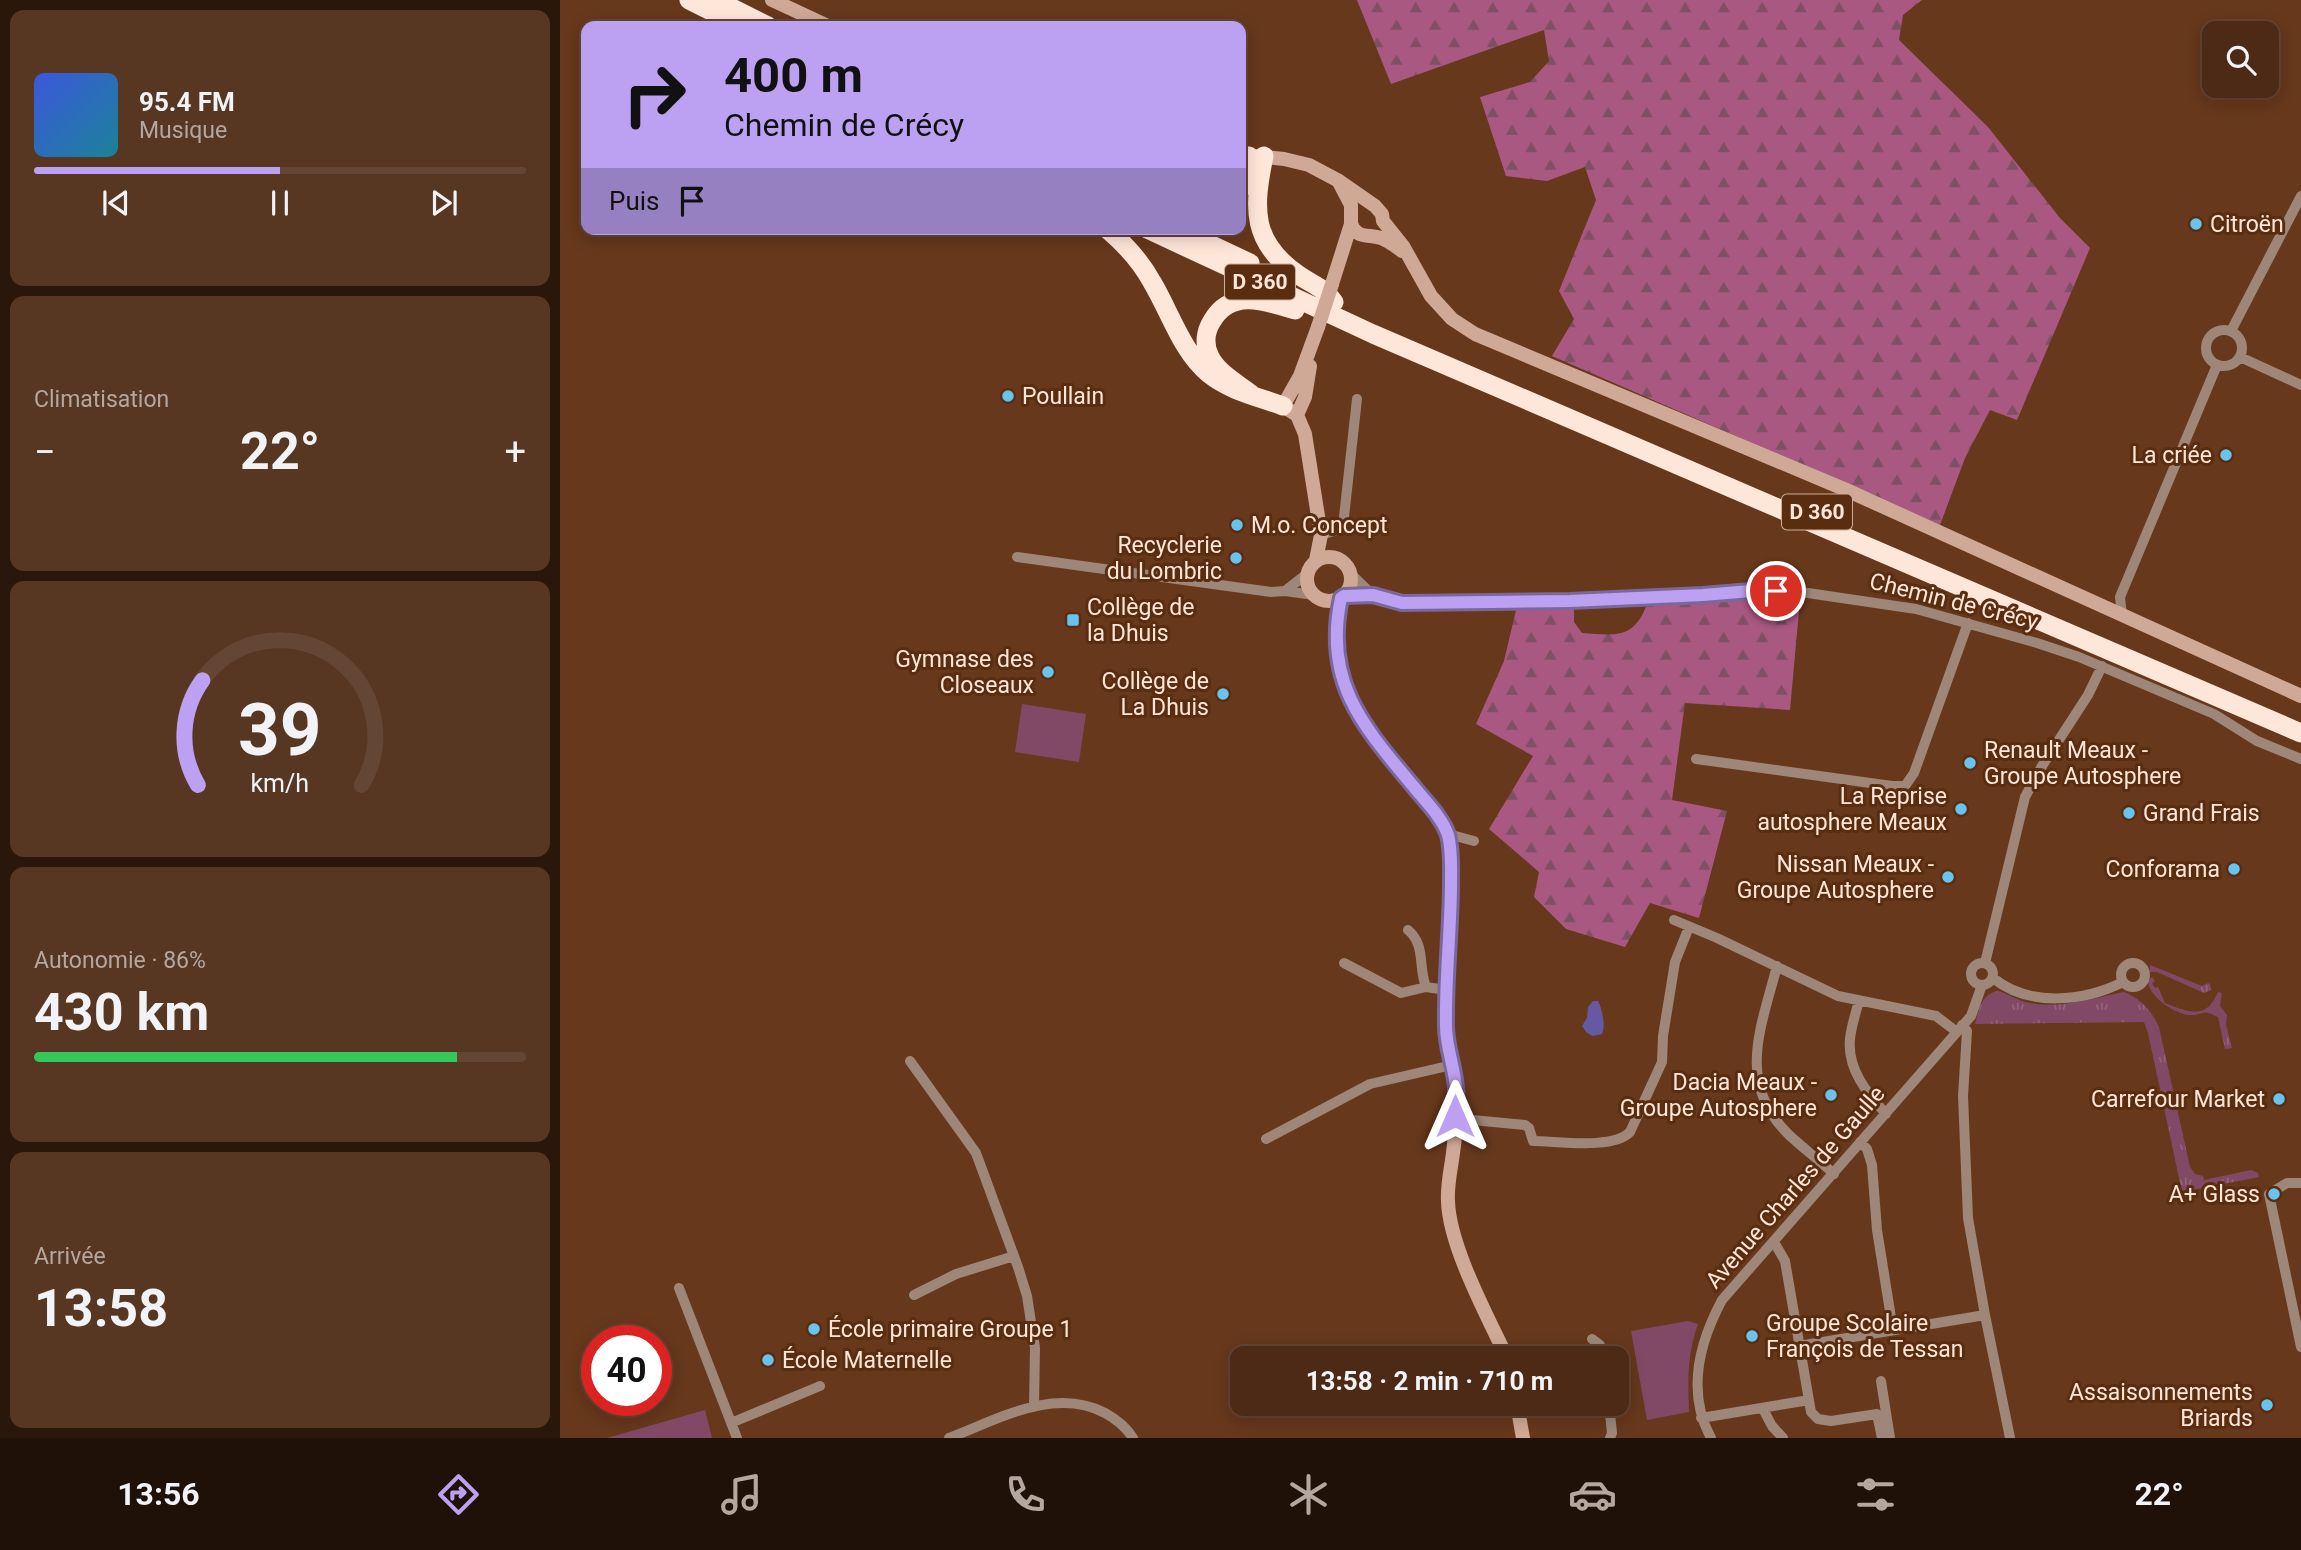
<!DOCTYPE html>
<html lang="fr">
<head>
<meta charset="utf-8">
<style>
	body { margin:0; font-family:Roboto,sans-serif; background:#573622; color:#f1f3f6; height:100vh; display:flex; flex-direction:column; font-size:26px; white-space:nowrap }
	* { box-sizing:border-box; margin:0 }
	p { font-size:23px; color:#b3a7a0 }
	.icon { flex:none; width:38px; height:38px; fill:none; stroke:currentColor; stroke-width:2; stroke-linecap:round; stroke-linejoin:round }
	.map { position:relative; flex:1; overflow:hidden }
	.panel { display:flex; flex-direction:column; gap:10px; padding:10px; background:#2a170c; width:560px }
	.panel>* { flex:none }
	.top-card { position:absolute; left:21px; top:21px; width:665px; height:214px; border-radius:14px; box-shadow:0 4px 18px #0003,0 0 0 2px #644634; background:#bca0f2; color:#111; overflow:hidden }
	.tools { position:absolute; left:1642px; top:21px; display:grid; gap:14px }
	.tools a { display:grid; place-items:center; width:77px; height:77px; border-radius:14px; background:#4d2a15; box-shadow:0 4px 18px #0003,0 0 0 2px #644634; font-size:35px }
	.speed { position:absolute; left:21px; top:1325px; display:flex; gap:14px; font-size:35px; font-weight:700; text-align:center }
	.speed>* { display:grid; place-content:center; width:91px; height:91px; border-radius:50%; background:#4d2a15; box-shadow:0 4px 18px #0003,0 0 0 2px #644634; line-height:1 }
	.speed .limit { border:10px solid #d22; background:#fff; color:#111 }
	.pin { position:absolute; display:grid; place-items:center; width:60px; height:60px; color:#fff; margin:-30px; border:4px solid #fff; border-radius:50%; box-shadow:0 2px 7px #0007 }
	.me { position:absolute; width:77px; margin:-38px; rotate:0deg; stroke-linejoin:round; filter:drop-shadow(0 0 5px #0008) }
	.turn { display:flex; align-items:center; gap:24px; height:147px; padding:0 28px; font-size:32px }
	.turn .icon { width:91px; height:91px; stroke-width:2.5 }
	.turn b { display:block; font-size:49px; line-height:60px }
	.then { display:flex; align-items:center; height:66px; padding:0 28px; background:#0003; gap:14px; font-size:26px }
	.big { font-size:52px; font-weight:700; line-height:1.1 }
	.panel .widget { flex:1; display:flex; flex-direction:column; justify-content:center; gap:10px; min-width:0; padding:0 24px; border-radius:14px; background:#573622 }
	.panel .dial { align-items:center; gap:0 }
	.dial svg { height:182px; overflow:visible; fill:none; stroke:#644634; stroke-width:7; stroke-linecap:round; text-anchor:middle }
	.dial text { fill:#f1f3f6; stroke:none }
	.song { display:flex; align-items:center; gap:21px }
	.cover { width:84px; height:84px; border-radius:10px; background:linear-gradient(135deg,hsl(230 70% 55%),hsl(190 70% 35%)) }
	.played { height:7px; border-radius:4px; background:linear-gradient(90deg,#bca0f2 50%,#644634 50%) }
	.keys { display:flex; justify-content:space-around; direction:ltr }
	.heat { display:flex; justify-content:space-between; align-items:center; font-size:38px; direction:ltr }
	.charge { height:10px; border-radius:5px; background:linear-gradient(90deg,#34c759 86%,#644634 0) }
	.trip { position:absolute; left:670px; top:1346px; width:399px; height:70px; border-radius:14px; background:#4d2a15; box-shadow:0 4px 18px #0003,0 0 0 2px #644634; font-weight:700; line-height:70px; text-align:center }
	.menu { display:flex; height:112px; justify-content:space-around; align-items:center; background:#1f1108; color:#b3a7a0 }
	.menu .icon { width:49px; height:49px }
	.menu .on { color:#bca0f2 }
	.menu b { font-size:32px; color:#f1f3f6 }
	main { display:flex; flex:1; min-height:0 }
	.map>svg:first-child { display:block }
	.grass { fill:url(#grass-tufts) }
	.forest { fill:url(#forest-firs) }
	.green { fill:#824966 }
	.water { fill:#6659a4 }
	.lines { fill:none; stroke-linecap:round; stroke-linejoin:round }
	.street { stroke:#9e8679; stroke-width:10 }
	.secondary { stroke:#cfa995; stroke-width:14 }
	.highway { stroke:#fee6d9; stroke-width:19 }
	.secondary-bridge { stroke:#cfa995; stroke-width:14 }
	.route-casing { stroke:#7a689d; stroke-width:18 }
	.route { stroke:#bca0f2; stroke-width:12 }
	.poi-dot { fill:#66c4ef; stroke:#5b2d10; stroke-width:2.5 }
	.labels { text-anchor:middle; stroke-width:6; stroke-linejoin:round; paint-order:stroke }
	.shield { fill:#5b2d10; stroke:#cdae9d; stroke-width:2 }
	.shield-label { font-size:21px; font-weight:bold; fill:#fee6d9 }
	.poi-label { font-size:23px; fill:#fee6d9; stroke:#5b2d10; text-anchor:end }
	.street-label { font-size:23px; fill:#fee6d9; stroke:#5b2d10 }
</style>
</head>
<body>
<main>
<section class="panel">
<div class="widget">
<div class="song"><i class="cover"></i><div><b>95.4 FM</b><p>Musique</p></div></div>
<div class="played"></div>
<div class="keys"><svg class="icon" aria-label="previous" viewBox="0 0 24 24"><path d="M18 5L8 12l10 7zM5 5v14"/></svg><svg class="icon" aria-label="pause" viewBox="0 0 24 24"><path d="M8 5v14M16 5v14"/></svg><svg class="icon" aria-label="next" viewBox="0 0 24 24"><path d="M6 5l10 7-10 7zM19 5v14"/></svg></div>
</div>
<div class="widget"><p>Climatisation</p>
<div class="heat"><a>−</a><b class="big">22°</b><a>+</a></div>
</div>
<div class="widget dial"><svg viewBox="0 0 100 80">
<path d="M14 69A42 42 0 1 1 86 69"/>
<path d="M14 69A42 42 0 0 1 16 23" stroke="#bca0f2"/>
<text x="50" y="56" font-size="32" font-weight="700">39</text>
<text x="50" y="72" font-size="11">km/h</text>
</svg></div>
<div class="widget"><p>Autonomie · 86%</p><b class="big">430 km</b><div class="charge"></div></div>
<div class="widget"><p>Arrivée</p><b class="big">13:58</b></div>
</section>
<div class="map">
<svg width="1741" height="1438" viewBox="0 0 1741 1438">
	<defs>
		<pattern id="grass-tufts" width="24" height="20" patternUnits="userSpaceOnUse" patternTransform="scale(1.75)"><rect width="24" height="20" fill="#824966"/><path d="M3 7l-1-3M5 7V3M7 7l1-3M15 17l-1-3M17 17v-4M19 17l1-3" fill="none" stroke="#95637b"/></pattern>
		<pattern id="forest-firs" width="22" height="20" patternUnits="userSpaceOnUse" patternTransform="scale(1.75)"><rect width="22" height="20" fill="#a95881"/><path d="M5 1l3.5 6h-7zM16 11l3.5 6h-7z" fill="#7f4f64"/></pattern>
	</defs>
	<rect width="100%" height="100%" fill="#67381c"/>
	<path class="grass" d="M1590,965L1642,986L1648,983L1650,984L1651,990L1644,993L1597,972H1590Z
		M1592,977L1595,981L1592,983L1595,988L1598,987L1605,1003C1628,1012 1646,1021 1658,992L1662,993L1660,1006L1667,1015L1666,1025L1672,1048L1665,1049L1658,1017C1641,1008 1645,1015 1630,1015C1615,1014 1589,997 1588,981Z
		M1438,991C1449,994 1458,1001 1469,1003C1500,1009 1534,998 1564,992C1580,998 1592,1011 1599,1027L1630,1167L1635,1174L1643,1176L1644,1180L1691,1170L1698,1173L1699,1177L1622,1192L1588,1033L1584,1022L1415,1024C1419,1010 1421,994 1438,991Z"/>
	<path class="forest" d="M797,0H1362L1343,15L1339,40L1428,127L1500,218L1530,248L1457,420L1430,410L1405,458L1380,525L992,356L1014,319L999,291L1036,200L1025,167L987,181L946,176L920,97L970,82L989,61L984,30L831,84Z
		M1187,599L1240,600L1230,710L1125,703L1112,800L1167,811L1139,918L1090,903L1065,947L1006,929L974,897L979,872L929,829L973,756L916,724L944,661L956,610L1014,607V622L1022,633C1055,635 1074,640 1087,604Z"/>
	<path class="green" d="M462,704L526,714L519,762L455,752Z
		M1128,1321L1138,1324C1127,1355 1128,1380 1129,1412L1087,1420L1071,1331Z
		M145,1410L152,1438H47Z"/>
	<path class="water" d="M1033,1001H1038C1042,1008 1046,1027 1042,1034L1033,1036L1027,1033L1022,1026L1027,1018L1028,1007Z"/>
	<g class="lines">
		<path class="street" d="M1646 348a18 18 0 1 1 36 0a18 18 0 1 1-36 0Z
			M1671,331L1741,196
			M1680,357L1741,385
			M761,535L780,529L783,526L797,399
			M457,557L711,592L725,591L754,595
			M792,575L813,595L841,603L1010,601L1143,595L1191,591L1241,592L1356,609L1477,643L1519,657L1654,714L1697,741L1741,759
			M725,591L748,573
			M784,596L813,595
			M1562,616L1560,597L1657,365
			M1136,759L1332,786H1345L1354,773L1408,623
			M888,834L914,841
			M1114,920L1157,938L1278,996L1376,1016L1397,1032
			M848,930C866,945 858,967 866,987L886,990
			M784,963L841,993L866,987
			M1425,963L1465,797L1482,766L1528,695L1542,666
			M1561 975a12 12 0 1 1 24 0a12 12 0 1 1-24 0Z
			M1411 974a11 11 0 1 1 22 0a11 11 0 1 1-22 0Z
			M1217,966C1201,1028 1176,1082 1228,1134C1243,1148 1259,1160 1274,1174
			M1433,978C1469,1007 1523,1002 1563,982
			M1299,1000C1296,1013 1291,1027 1290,1039C1287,1069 1307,1093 1326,1114
			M1402,1025L1407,1031L1403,1096L1408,1218L1425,1315L1450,1438
			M350,1061L416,1153L458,1267L467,1296L475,1348L474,1407
			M895,1116L912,1120L965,1125L969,1128L973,1141C997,1141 1053,1150 1070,1132L1102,1062L1103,1036L1115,962L1129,927
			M706,1139L810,1084L892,1065
			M1300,1142L1307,1149L1312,1165L1317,1230L1333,1330
			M1741,1183H1727L1709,1194L1741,1347
			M1214,1242L1225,1261L1251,1412L1258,1419L1271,1421L1317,1414L1322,1438
			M119,1288L177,1438
			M354,1295L396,1274L454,1256
			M1032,1339L1040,1345L1042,1358
			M1239,1346L1425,1315
			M1321,1381L1330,1438
			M1049,1404L1052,1433L1050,1438
			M1203,1409L1212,1426L1223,1438
			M1141,1418L1249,1400
			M171,1423L260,1386
			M389,1438C437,1420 494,1386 545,1413C556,1419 566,1427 573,1438
			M1151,1438C1126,1392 1139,1343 1162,1300L1411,1016L1422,985"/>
		<path class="secondary" d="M212,0L268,26
			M696,156L724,159L749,165L779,181L815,206L822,214L823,221L843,246L871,296L892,319L915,334L1284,489L1741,696
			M791,224C797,239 808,234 821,238C829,241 835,246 842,251
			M772,284L791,224V205L779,182
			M737,415L745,397L750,366
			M747 579a22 22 0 1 1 44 0a22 22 0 1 1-44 0Z
			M756,560L761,535L745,434L737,415L723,406L740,376L758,327
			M781,598C763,683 805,728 856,790C867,804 885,819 888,838C898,887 887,940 886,991C886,1004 884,1019 886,1033C888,1052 895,1071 896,1090C897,1110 896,1133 893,1153C891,1169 887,1185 888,1201C889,1246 928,1317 947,1358
			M957,1404L963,1438"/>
		<path class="highway" d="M129,0L169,20
			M156,0L208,26
			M704,156C693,209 691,243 740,276C755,286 763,287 774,302
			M681,189L688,172L689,156
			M547,229C565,244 581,262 592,282C610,312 622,352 649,374C670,391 699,397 723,406
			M587,229L813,334L1741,733
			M618,229L690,263
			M691,394C677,383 658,373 650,357C644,345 645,332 652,321C671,288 706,301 735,310"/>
		<path class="secondary-bridge" d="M758,327L772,284"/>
	</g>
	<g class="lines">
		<defs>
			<path id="route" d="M895,1116C896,1107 897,1098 896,1089C895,1068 886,1048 886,1026C885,978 891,930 891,882C891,867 892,850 888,835C882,817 865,801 854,787C803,726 763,682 781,598L784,596L813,595L842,603L931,602L1010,601L1143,595L1191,591H1216"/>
		</defs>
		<use href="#route" class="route-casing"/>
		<use href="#route" class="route"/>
	</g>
	<g class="poi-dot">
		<circle cx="1636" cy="224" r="7"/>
		<circle cx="448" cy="396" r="7"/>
		<circle cx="1666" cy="455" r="7"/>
		<circle cx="677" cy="525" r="7"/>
		<circle cx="676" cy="558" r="7"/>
		<rect x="506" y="613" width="14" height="14" rx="3.5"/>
		<circle cx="488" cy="672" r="7"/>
		<circle cx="663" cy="694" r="7"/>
		<circle cx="1410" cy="763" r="7"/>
		<circle cx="1401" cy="809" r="7"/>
		<circle cx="1569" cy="813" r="7"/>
		<circle cx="1674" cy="869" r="7"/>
		<circle cx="1388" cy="877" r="7"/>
		<circle cx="1271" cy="1095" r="7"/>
		<circle cx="1719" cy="1099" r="7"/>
		<circle cx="1714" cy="1194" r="7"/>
		<circle cx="254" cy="1329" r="7"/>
		<circle cx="1192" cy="1336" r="7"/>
		<circle cx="208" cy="1360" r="7"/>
		<circle cx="1707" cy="1405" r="7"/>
	</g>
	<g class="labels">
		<g class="shield">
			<rect x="665" y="264.5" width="70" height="35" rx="5"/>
			<rect x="1222" y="494.5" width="70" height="35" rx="5"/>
		</g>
		<g class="shield-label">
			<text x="700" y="289">D 360</text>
			<text x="1257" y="519">D 360</text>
		</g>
		<g class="poi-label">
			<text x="1650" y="232" text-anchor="start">Citroën</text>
			<text x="462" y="404" text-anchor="start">Poullain</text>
			<text x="1652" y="463">La criée</text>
			<text x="691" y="533" text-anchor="start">M.o. Concept</text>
			<text x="662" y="553">Recyclerie<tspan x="662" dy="26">du Lombric</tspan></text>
			<text x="527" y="615" text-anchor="start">Collège de<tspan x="527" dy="26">la Dhuis</tspan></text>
			<text x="474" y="667">Gymnase des<tspan x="474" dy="26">Closeaux</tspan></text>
			<text x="649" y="689">Collège de<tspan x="649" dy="26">La Dhuis</tspan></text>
			<text x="1424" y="758" text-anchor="start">Renault Meaux -<tspan x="1424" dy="26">Groupe Autosphere</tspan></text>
			<text x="1387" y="804">La Reprise<tspan x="1387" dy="26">autosphere Meaux</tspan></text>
			<text x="1583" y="821" text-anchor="start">Grand Frais</text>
			<text x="1374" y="872">Nissan Meaux -<tspan x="1374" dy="26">Groupe Autosphere</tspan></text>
			<text x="1660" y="877">Conforama</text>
			<text x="1257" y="1090">Dacia Meaux -<tspan x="1257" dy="26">Groupe Autosphere</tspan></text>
			<text x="1705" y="1107">Carrefour Market</text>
			<text x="1700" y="1202">A+ Glass</text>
			<text x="1206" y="1331" text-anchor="start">Groupe Scolaire<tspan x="1206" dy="26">François de Tessan</tspan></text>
			<text x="268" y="1337" text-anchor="start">École primaire Groupe 1</text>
			<text x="222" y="1368" text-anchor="start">École Maternelle</text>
			<text x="1693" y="1400">Assaisonnements<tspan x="1693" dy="26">Briards</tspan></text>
		</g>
		<g class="street-label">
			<text transform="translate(1394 601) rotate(14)" y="8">Chemin de Crécy</text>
			<text transform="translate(1235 1187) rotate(-49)" y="8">Avenue Charles de Gaulle</text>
		</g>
	</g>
</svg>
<div class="tools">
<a><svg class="icon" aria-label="search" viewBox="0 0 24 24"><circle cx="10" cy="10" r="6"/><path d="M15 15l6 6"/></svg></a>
</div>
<div class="speed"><div class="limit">40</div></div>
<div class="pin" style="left:1216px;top:591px;background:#d93025"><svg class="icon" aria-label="arrive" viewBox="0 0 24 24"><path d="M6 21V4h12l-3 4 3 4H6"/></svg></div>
<svg class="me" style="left:895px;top:1116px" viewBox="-20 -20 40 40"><path d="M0-17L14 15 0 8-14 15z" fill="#bca0f2" stroke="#fff" stroke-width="4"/></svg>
<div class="trip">13:58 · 2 min · 710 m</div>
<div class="top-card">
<div class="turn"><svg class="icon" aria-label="right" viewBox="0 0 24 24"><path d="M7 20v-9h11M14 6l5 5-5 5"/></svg><div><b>400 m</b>Chemin de Crécy</div></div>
<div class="then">Puis<svg class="icon" aria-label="arrive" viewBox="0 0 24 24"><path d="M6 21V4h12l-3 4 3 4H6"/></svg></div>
</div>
</div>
</main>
<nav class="menu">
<b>13:56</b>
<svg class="icon on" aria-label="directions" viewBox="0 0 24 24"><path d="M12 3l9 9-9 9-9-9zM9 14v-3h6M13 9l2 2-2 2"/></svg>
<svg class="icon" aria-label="music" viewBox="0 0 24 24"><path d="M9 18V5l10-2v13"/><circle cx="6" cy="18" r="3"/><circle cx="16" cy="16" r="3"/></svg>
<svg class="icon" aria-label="phone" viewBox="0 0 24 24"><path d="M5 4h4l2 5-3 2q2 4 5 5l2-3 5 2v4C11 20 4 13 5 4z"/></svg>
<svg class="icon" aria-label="climate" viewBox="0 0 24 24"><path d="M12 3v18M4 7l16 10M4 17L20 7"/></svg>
<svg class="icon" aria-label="car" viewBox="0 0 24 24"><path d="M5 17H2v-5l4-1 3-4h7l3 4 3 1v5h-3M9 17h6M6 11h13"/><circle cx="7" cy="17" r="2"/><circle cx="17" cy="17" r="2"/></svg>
<svg class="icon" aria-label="filters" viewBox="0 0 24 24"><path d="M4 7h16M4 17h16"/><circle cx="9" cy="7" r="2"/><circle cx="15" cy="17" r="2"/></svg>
<b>22°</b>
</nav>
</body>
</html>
